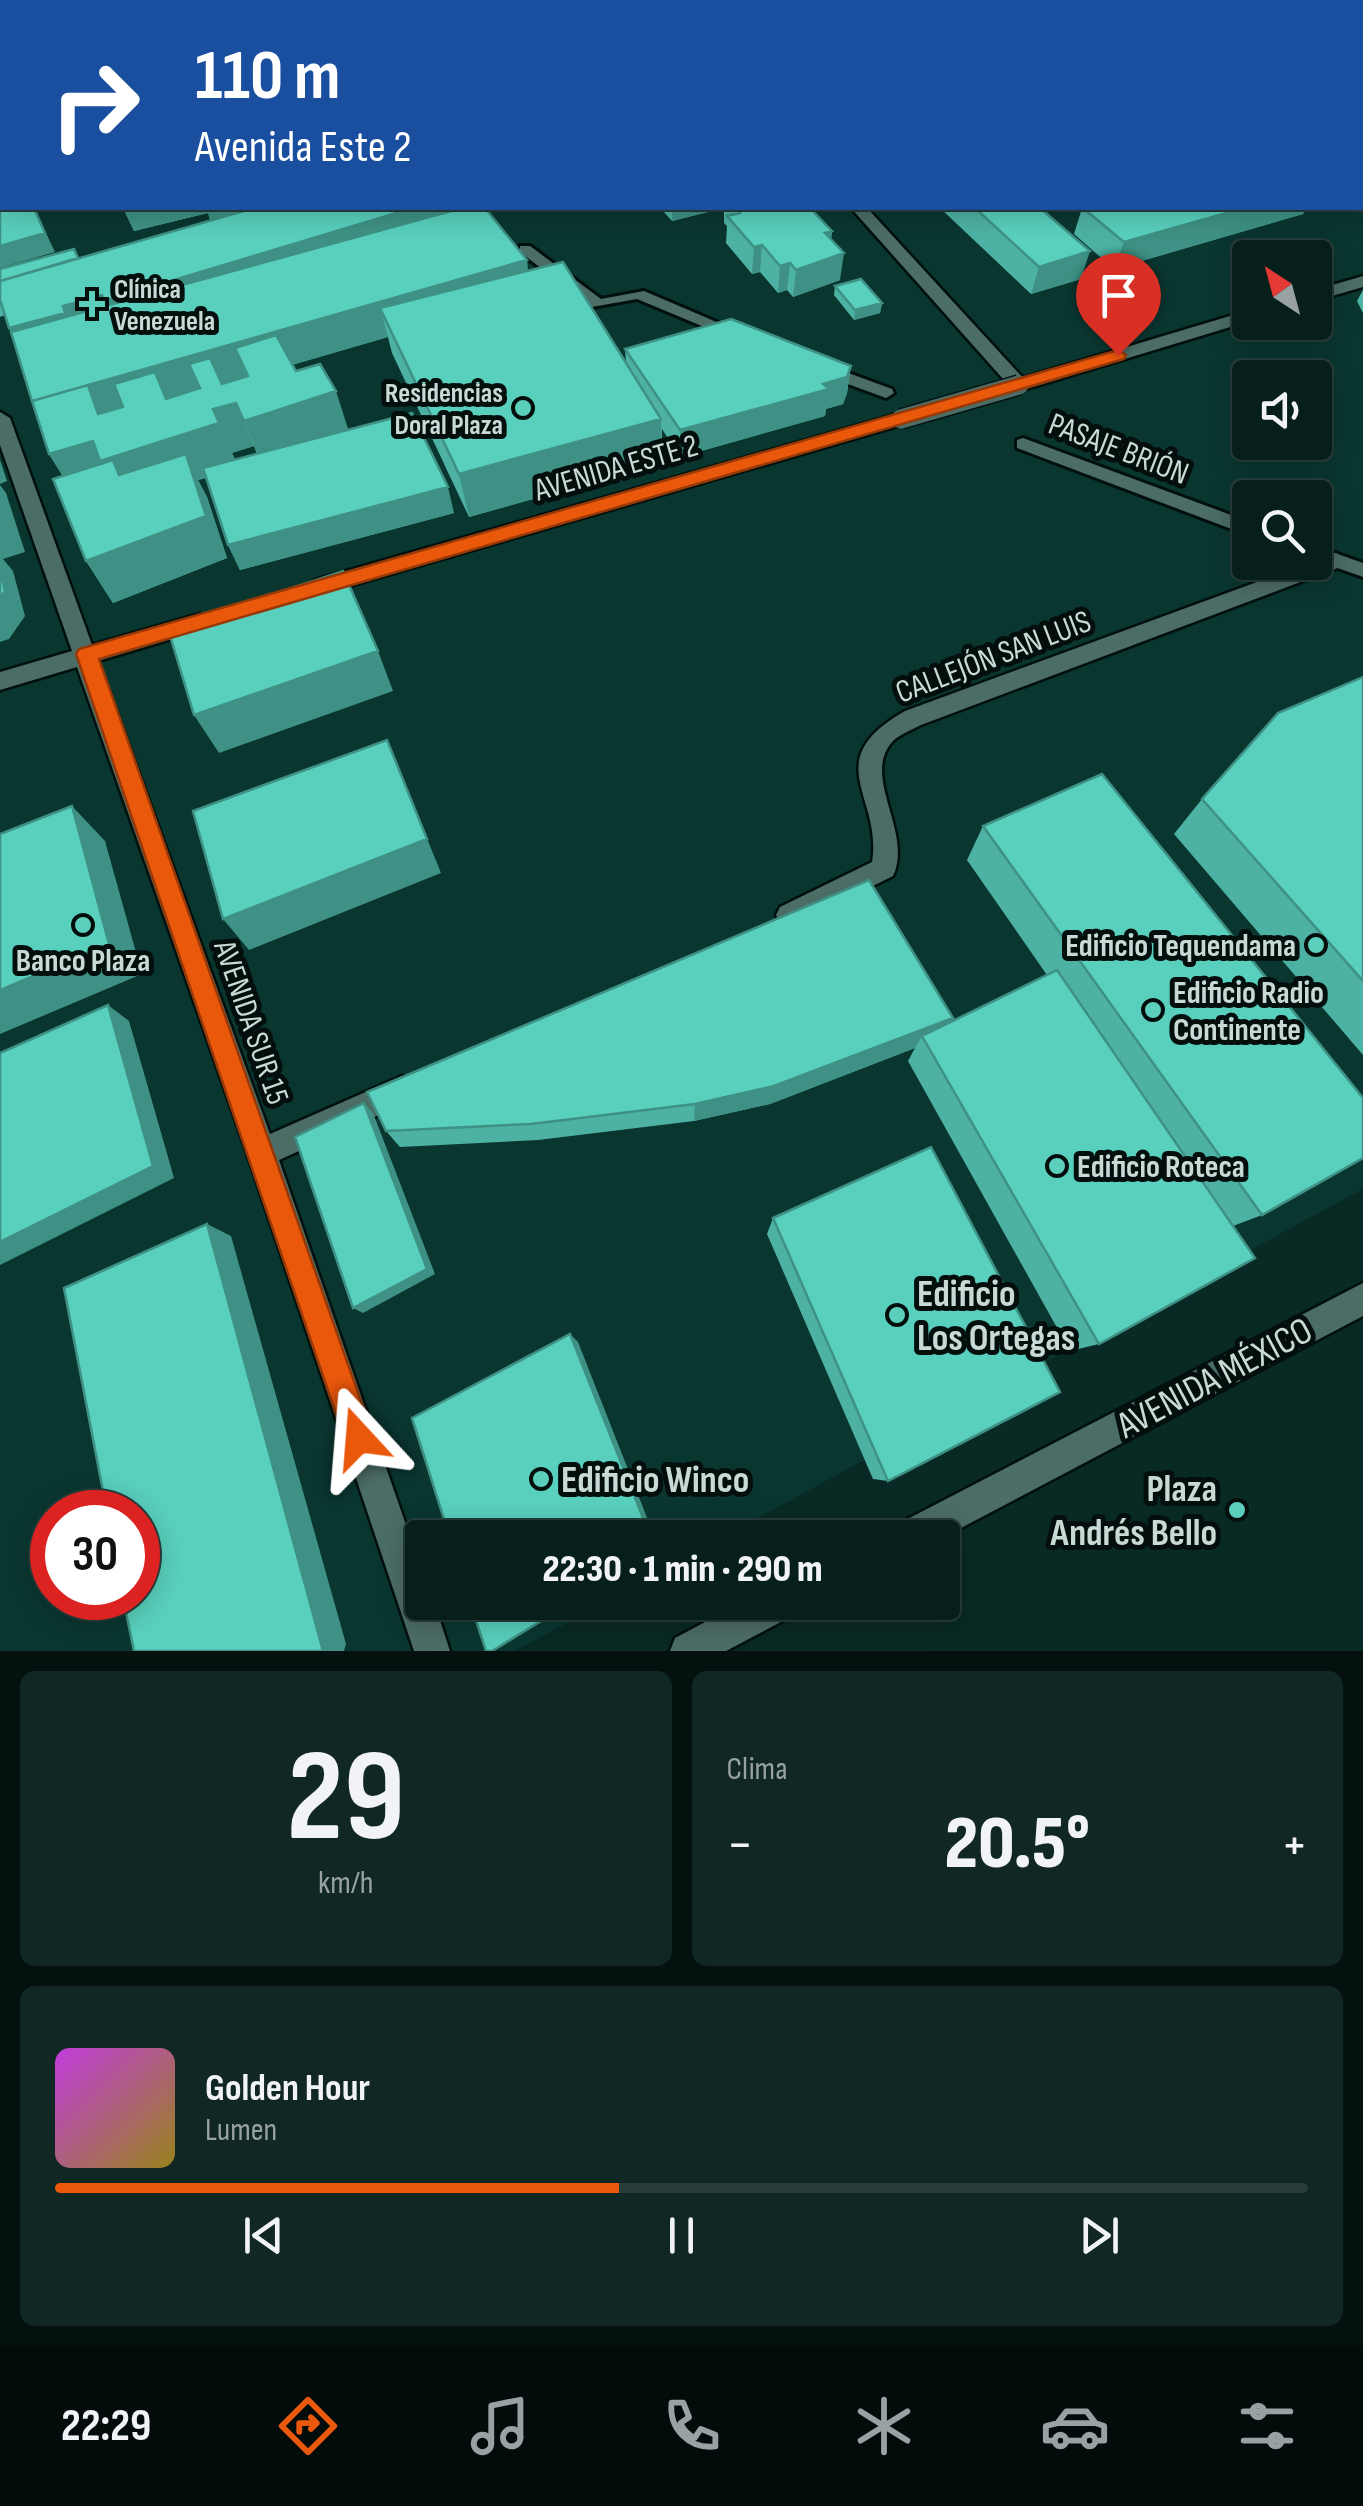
<!DOCTYPE html>
<html lang="es">
<head>
<meta charset="utf-8">
<style>
	body { margin:0; font-family:"Sofia Sans Condensed",sans-serif; background:#102724; color:#f1f3f6; height:100vh; display:flex; flex-direction:column; font-size:38px; white-space:nowrap }
	* { box-sizing:border-box; margin:0 }
	p { font-size:32px; color:#98a2a3 }
	.icon { flex:none; width:55px; height:55px; fill:none; stroke:currentColor; stroke-width:2; stroke-linecap:round; stroke-linejoin:round }
	.map { position:relative; height:1651px; overflow:hidden }
	.details { display:flex; flex-direction:column; gap:20px; padding:20px; background:#04110f; flex:1 }
	.details>* { flex:none }
	.banner { position:absolute; left:0px; top:0px; width:1365px; height:210px; box-shadow:0 5px 25px #0003,0 0 0 2px #283d3a; background:#1a4fa0; color:#fff; overflow:hidden }
	.needle { width:65px; rotate:324deg }
	.fabs { position:absolute; left:1232px; top:240px; display:grid; gap:20px }
	.fabs a { display:grid; place-items:center; width:100px; height:100px; border-radius:10px; background:#071f1b; box-shadow:0 5px 25px #0003,0 0 0 2px #283d3a; font-size:50px }
	.speed { position:absolute; left:30px; top:1490px; display:flex; gap:20px; font-size:50px; font-weight:700; text-align:center }
	.speed>* { display:grid; place-content:center; width:130px; height:130px; border-radius:50%; background:#071f1b; box-shadow:0 5px 25px #0003,0 0 0 2px #283d3a; line-height:1 }
	.speed .limit { border:15px solid #d22; background:#fff; color:#111 }
	.pin { position:absolute; display:grid; place-items:center; width:85px; height:85px; color:#fff; margin:-102px -42px; border-radius:50% 50% 50% 0; rotate:-45deg; box-shadow:0 0 10px #0007 }
	.pin .icon { rotate:45deg }
	.me { position:absolute; width:110px; margin:-55px; rotate:341deg; stroke-linejoin:round; filter:drop-shadow(0 0 8px #0008) }
	.turn { display:flex; align-items:center; gap:35px; height:210px; padding:0 30px; font-size:45px }
	.turn .icon { width:130px; height:130px; stroke-width:2.5 }
	.turn b { display:block; font-size:70px; line-height:85px }
	.big { font-size:75px; font-weight:800; line-height:1.1 }
	.details .card { flex:1; display:flex; flex-direction:column; justify-content:center; gap:15px; min-width:0; padding:0 35px; border-radius:15px; background:#102724 }
	.details .dial { align-items:center; gap:0 }
	.dial b { font-size:130px; line-height:1 }
	.song { display:flex; align-items:center; gap:30px }
	.cover { width:120px; height:120px; border-radius:15px; background:linear-gradient(135deg,hsl(290 70% 55%),hsl(50 70% 35%)) }
	.played { height:10px; border-radius:5px; background:linear-gradient(90deg,#ea580c 45%,#283d3a 45%) }
	.keys { display:flex; justify-content:space-around; direction:ltr }
	.heat { display:flex; justify-content:space-between; align-items:center; font-size:55px; direction:ltr }
	.details .tiles { flex:1; display:grid; gap:20px; grid-template-columns:1fr 1fr }
	.card:last-child { grid-column:span 2 }
	.trip { position:absolute; left:405px; top:1520px; width:555px; height:100px; border-radius:10px; background:#071f1b; box-shadow:0 5px 25px #0003,0 0 0 2px #283d3a; font-weight:800; line-height:100px; text-align:center }
	.tab-bar { display:flex; height:160px; justify-content:space-around; align-items:center; background:#030c0b; color:#98a2a3 }
	.tab-bar .icon { width:70px; height:70px }
	.tab-bar .active { color:#ea580c }
	.tab-bar b { font-size:45px; color:#f1f3f6 }
	.map>svg:first-child { display:block }
	.built { fill:#0a3630; fill-rule:evenodd }
	.lines { fill:none; stroke-linecap:round; stroke-linejoin:round }
	.lane-casing { stroke:#00100d; stroke-width:6 }
	.street-casing { stroke:#00100d; stroke-width:5 }
	.secondary-casing { stroke:#00100d; stroke-width:5 }
	.lane { fill:#4c6c66; fill-rule:evenodd }
	.street { fill:#4c6c66; fill-rule:evenodd }
	.secondary { fill:#4c6c66; fill-rule:evenodd }
	.street-bridge-casing { stroke:#00100d; stroke-width:22; stroke-linecap:butt }
	.street-bridge { stroke:#4c6c66; stroke-width:19 }
	.wall { fill:#4db2a3; fill-rule:evenodd }
	.shaded-wall { fill:#3e9184 }
	.building { fill:#59cfbd; stroke:#3e9184; stroke-width:2.5 }
	.route { fill:#ea580c; stroke:#983908; stroke-width:2.5 }
	.poi-dot { fill:#5bcebc; stroke:#040f0d; stroke-width:4 }
	.labels { text-anchor:middle; stroke-width:10; stroke-linejoin:round; paint-order:stroke }
	.far-poi-label { font-size:28px; font-weight:bold; fill:#c8d9d6; stroke:#040f0d; text-anchor:start }
	.street-label { font-size:32px; fill:#c8d9d6; stroke:#040f0d }
	.poi-label { font-size:32px; font-weight:bold; fill:#c8d9d6; stroke:#040f0d; text-anchor:start }
	.near-poi-label { font-size:38px; font-weight:bold; fill:#c8d9d6; stroke:#040f0d; text-anchor:start }
	.near-street-label { font-size:38px; fill:#c8d9d6; stroke:#040f0d }
</style>
</head>
<body>
<div class="map">
<svg width="1363" height="1651" viewBox="0 0 1363 1651">
	<rect width="100%" height="100%" fill="#092924"/>
	<path class="built" d="M0,0H1363V1189L723,1537L422,1538V1602L604,1603L515,1651H0ZM2,2H1362V208H2ZM1250,258H1315V322H1250ZM1250,378H1315V442H1250ZM1250,498H1315V562H1250ZM52,1512H138V1598H52Z"/>
	<g class="lines">
		<defs>
			<path id="lane" d="M520,246H530L601,299L644,291L747,335L745,339H733L637,299L592,307L520,252Z
				M824,364L892,389L894,393L886,398L818,373V365Z
				M1023,438L1250,522V536L1017,448V440Z
				M1315,546L1363,563V577L1315,560Z"/>
			<path id="street" d="M632,0H647L649,2H634Z
				M851,208H867L1023,378L1250,310V321L1026,389H1012Z
				M1363,276V287L1315,301V290Z
				M0,412L10,418L92,645L200,614L211,622L208,628L98,661L270,1134L402,1076L412,1080L416,1090L412,1100L279,1160L422,1571V1602H434L450,1651H414L247,1153L77,667L0,690V672L72,651L0,445Z
				M901,413L911,419L908,423L315,596L304,588L315,580Z
				M1336,553L1347,561L1343,566L921,725C913,729 901,734 894,740C859,775 914,832 893,876L798,923L789,927L780,923L776,915L780,907L872,862C883,796 817,761 905,711Z
				M1363,1283V1316L942,1538H889L894,1526Z
				M743,1602H799L794,1615L726,1651H670L675,1638Z"/>
			<path id="secondary" d="M1180,0H1196L1198,2H1182Z
				M1362,109H1363V118H1362Z"/>
		</defs>
		<use href="#lane" class="lane-casing"/>
		<use href="#street" class="street-casing"/>
		<use href="#secondary" class="secondary-casing"/>
		<use href="#lane" class="lane"/>
		<use href="#street" class="street"/>
		<use href="#secondary" class="secondary"/>
		<defs>
			<path id="street-bridge" d="M901,419L1019,385"/>
		</defs>
		<use href="#street-bridge" class="street-bridge-casing"/>
		<use href="#street-bridge" class="street-bridge"/>
	</g>
	<path class="wall" d="M375,0H473L476,2H378Z
		M500,0H581L580,2H502Z
		M728,0H831L834,2H728Z
		M883,0H1170L1169,2H883Z
		M1237,0H1363L1362,2H1241Z
		M123,208H485L528,271L626,362L625,349L851,366L847,393L843,404L826,409L825,416L680,457L662,429V463L469,517L392,353L388,337L292,365L296,371L349,430L454,513L240,570L228,545L206,478L198,480L207,497L227,558L113,603L86,561L63,476L49,454L5,315L0,317V269L79,258L210,220L208,213L134,231ZM254,446L257,454L235,460L232,453Z
		M652,208H724L672,221L662,210L656,212Z
		M724,208H810L832,231L831,239L840,280L793,297L787,290L778,293L760,272L752,274L726,243L727,226L724,223Z
		M940,208H1040L1081,279L1031,294Z
		M1082,208H1307L1303,214L1114,269L1074,234Z
		M835,286L882,303L880,313L854,320L834,295Z
		M1363,290V313L1357,301Z
		M1363,677V1055L1174,834L1202,799Z
		M983,826L1262,1215L1233,1226L1099,1344L1070,1351L908,1061L915,1048L770,1104L694,1121L538,1140L400,1147L386,1131L951,1022L1047,975L967,860Z
		M773,1218L888,1481L873,1479L767,1234Z"/>
	<path class="shaded-wall" d="M524,0H581L580,2H524Z
		M979,0H1009L1008,2H978Z
		M2,12V32H0V13Z
		M2,125V146H0V126Z
		M2,163V192L0,193V164Z
		M34,208L55,252L0,268V246Z
		M123,208H206L208,213L134,231Z
		M206,208H248L252,219L220,243Z
		M413,208H479L29,362L9,328L63,306Z
		M672,208H724L672,221Z
		M1244,208H1307L1303,214L1114,269L1124,242Z
		M832,231L829,258L844,253L840,280L793,297L796,270L825,233Z
		M762,245L760,272L752,274L754,247Z
		M1090,251L1081,279L1031,294L1039,267Z
		M527,260L531,295L380,308L388,337L249,377L235,348L247,378L213,409L236,403L254,446L232,453L239,467L198,480L207,497L227,558L113,603L86,561L76,498L49,454L32,401Z
		M790,263L787,290L778,293L780,266Z
		M882,303L880,313L854,320L855,310Z
		M851,366L847,393L843,404L826,409L825,416L680,457V430L823,384Z
		M336,391L350,435L262,464L244,421Z
		M661,419L662,463L469,517L459,474Z
		M0,460L7,481L0,484Z
		M0,485L6,493L25,552L3,559L13,571L25,616L9,639L0,642Z
		M448,487L454,513L240,570L228,545Z
		M378,651L393,691L219,753L194,715Z
		M387,740L441,873L249,950L223,919Z
		M72,806L105,841L142,974L0,1034V990Z
		M108,1005L129,1021L174,1178L0,1265V1242Z
		M953,1018L940,1039L922,1036L915,1048L770,1104L694,1121L695,1104Z
		M364,1103L373,1113L435,1274L363,1313L353,1308Z
		M207,1224L231,1236L346,1644L344,1651H323Z
		M570,1334L578,1342L655,1538H651Z"/>
	<path class="building" d="M0,0H11L13,2H2V12L0,13Z
		M102,0H119L121,2H94Z
		M172,0H258L250,2H163Z
		M399,0H473L476,2H402Z
		M745,0H831L834,2H748Z
		M958,0H991L994,2H961Z
		M1069,0H1163L1158,2H1068Z
		M1273,0H1363V14L1362,2H1277Z
		M0,28H2V82H0Z
		M2,93V125L0,126V94Z
		M0,192H2V208H34L45,233L0,246Z
		M254,208H413L104,301L102,295L63,306L65,313L9,328L0,300V281Z
		M462,208H485L527,260L32,401L11,332Z
		M736,208H810L832,231L825,233L844,253L796,270L790,263L780,266L762,245L754,247L727,216L740,213Z
		M975,208H1040L1090,251L1039,267Z
		M1083,208H1244L1124,242Z
		M74,249L78,258L0,281V269Z
		M563,262L661,419L459,474L380,308Z
		M861,279L882,303L855,310L835,286Z
		M731,319L851,366L847,377L823,384L829,389L680,430L625,349Z
		M276,335L296,371L320,364L336,391L244,421L236,403L213,409L219,423L100,461L93,441L49,454L32,401L88,385L98,414L123,407L114,384L155,372L166,399L200,388L189,364L210,358L222,384L248,376L235,348Z
		M412,413L448,487L228,545L203,468Z
		M186,454L206,516L86,561L53,479L113,460L119,475Z
		M0,571L5,591L0,598Z
		M343,571L378,651L194,715L168,629Z
		M1363,677V981L1202,799L1278,713Z
		M387,740L427,839L223,919L193,811Z
		M1102,774L1363,1098V1158L1262,1215L983,826Z
		M72,806L109,944L0,990V834Z
		M869,880L953,1018L774,1086L695,1104L531,1124L386,1131L367,1092Z
		M1057,970L1255,1258L1099,1344L922,1036Z
		M108,1005L153,1166L0,1242V1053Z
		M364,1103L427,1269L353,1308L295,1137Z
		M931,1147L1060,1392L888,1481L773,1218Z
		M207,1224L323,1651H134L123,1598H138V1512H107L64,1288Z
		M570,1334L651,1538H450L412,1418Z
		M470,1602H572L492,1651H486Z"/>
	<path class="route" d="M1118,350L1126,355L1124,359L99,659L374,1438L370,1449L359,1453L348,1449L76,654L79,649Z"/>
	<g class="poi-dot">
		<path d="M87 289h10v10h10v10h-10v10h-10v-10h-10v-10h10z"/>
		<circle cx="523" cy="408" r="10"/>
		<circle cx="83" cy="925" r="10"/>
		<circle cx="1316" cy="945" r="10"/>
		<circle cx="1153" cy="1010" r="10"/>
		<circle cx="1057" cy="1166" r="10"/>
		<circle cx="897" cy="1315" r="10"/>
		<circle cx="541" cy="1479" r="10"/>
		<circle cx="1237" cy="1510" r="10"/>
	</g>
	<g class="labels">
		<g class="far-poi-label">
			<text x="114" y="298">Clínica<tspan x="114" dy="32">Venezuela</tspan></text>
			<text x="503" y="402" text-anchor="end">Residencias<tspan x="503" dy="32">Doral Plaza</tspan></text>
		</g>
		<g class="street-label">
			<text transform="translate(1119 448) rotate(21)" y="11">PASAJE BRIÓN</text>
			<text transform="translate(616 467) rotate(-16)" y="11">AVENIDA ESTE 2</text>
			<text transform="translate(993 656) rotate(-21)" y="11">CALLEJÓN SAN LUIS</text>
			<text transform="translate(252 1022) rotate(71)" y="11">AVENIDA SUR 15</text>
		</g>
		<g class="poi-label">
			<text x="1296" y="956" text-anchor="end">Edificio Tequendama</text>
			<text x="83" y="971" text-anchor="middle">Banco Plaza</text>
			<text x="1173" y="1003">Edificio Radio<tspan x="1173" dy="37">Continente</tspan></text>
			<text x="1077" y="1177">Edificio Roteca</text>
		</g>
		<g class="near-poi-label">
			<text x="917" y="1306">Edificio<tspan x="917" dy="44">Los Ortegas</tspan></text>
			<text x="561" y="1492">Edificio Winco</text>
			<text x="1217" y="1501" text-anchor="end">Plaza<tspan x="1217" dy="44">Andrés Bello</tspan></text>
		</g>
		<g class="near-street-label">
			<text transform="translate(1214 1377) rotate(-28)" y="13">AVENIDA MÉXICO</text>
		</g>
	</g>
</svg>
<div class="fabs">
<a><svg class="needle" viewBox="-14 -14 28 28"><path d="M0-13l5 13h-10z" fill="#e53935"/><path d="M0 13l5-13h-10z" fill="#98a2a3"/></svg></a>
<a><svg class="icon" aria-label="sound" viewBox="0 0 24 24"><path d="M4 9h4l5-4v14l-5-4H4zM17 9q2 3 0 6"/></svg></a>
<a><svg class="icon" aria-label="search" viewBox="0 0 24 24"><circle cx="10" cy="10" r="6"/><path d="M15 15l6 6"/></svg></a>
</div>
<div class="speed"><div class="limit">30</div></div>
<div class="pin" style="left:1118px;top:355px;background:#d93025"><svg class="icon" aria-label="arrive" viewBox="0 0 24 24"><path d="M6 21V4h12l-3 4 3 4H6"/></svg></div>
<svg class="me" style="left:359px;top:1438px" viewBox="-20 -20 40 40"><path d="M0-17L14 15 0 8-14 15z" fill="#ea580c" stroke="#fff" stroke-width="4"/></svg>
<div class="trip">22:30 · 1 min · 290 m</div>
<div class="banner">
<div class="turn"><svg class="icon" aria-label="right" viewBox="0 0 24 24"><path d="M7 20v-9h11M14 6l5 5-5 5"/></svg><div><b>110 m</b>Avenida Este 2</div></div>
</div>
</div>
<section class="details">
<div class="tiles">
<div class="card dial"><b>29</b><p>km/h</p></div>
<div class="card"><p>Clima</p>
<div class="heat"><a>−</a><b class="big">20.5°</b><a>+</a></div>
</div>
<div class="card">
<div class="song"><i class="cover"></i><div><b>Golden Hour</b><p>Lumen</p></div></div>
<div class="played"></div>
<div class="keys"><svg class="icon" aria-label="previous" viewBox="0 0 24 24"><path d="M18 5L8 12l10 7zM5 5v14"/></svg><svg class="icon" aria-label="pause" viewBox="0 0 24 24"><path d="M8 5v14M16 5v14"/></svg><svg class="icon" aria-label="next" viewBox="0 0 24 24"><path d="M6 5l10 7-10 7zM19 5v14"/></svg></div>
</div>
</div>
</section>
<nav class="tab-bar">
<b>22:29</b>
<svg class="icon active" aria-label="directions" viewBox="0 0 24 24"><path d="M12 3l9 9-9 9-9-9zM9 14v-3h6M13 9l2 2-2 2"/></svg>
<svg class="icon" aria-label="music" viewBox="0 0 24 24"><path d="M9 18V5l10-2v13"/><circle cx="6" cy="18" r="3"/><circle cx="16" cy="16" r="3"/></svg>
<svg class="icon" aria-label="phone" viewBox="0 0 24 24"><path d="M5 4h4l2 5-3 2q2 4 5 5l2-3 5 2v4C11 20 4 13 5 4z"/></svg>
<svg class="icon" aria-label="climate" viewBox="0 0 24 24"><path d="M12 3v18M4 7l16 10M4 17L20 7"/></svg>
<svg class="icon" aria-label="car" viewBox="0 0 24 24"><path d="M5 17H2v-5l4-1 3-4h7l3 4 3 1v5h-3M9 17h6M6 11h13"/><circle cx="7" cy="17" r="2"/><circle cx="17" cy="17" r="2"/></svg>
<svg class="icon" aria-label="filters" viewBox="0 0 24 24"><path d="M4 7h16M4 17h16"/><circle cx="9" cy="7" r="2"/><circle cx="15" cy="17" r="2"/></svg>
</nav>
</body>
</html>
